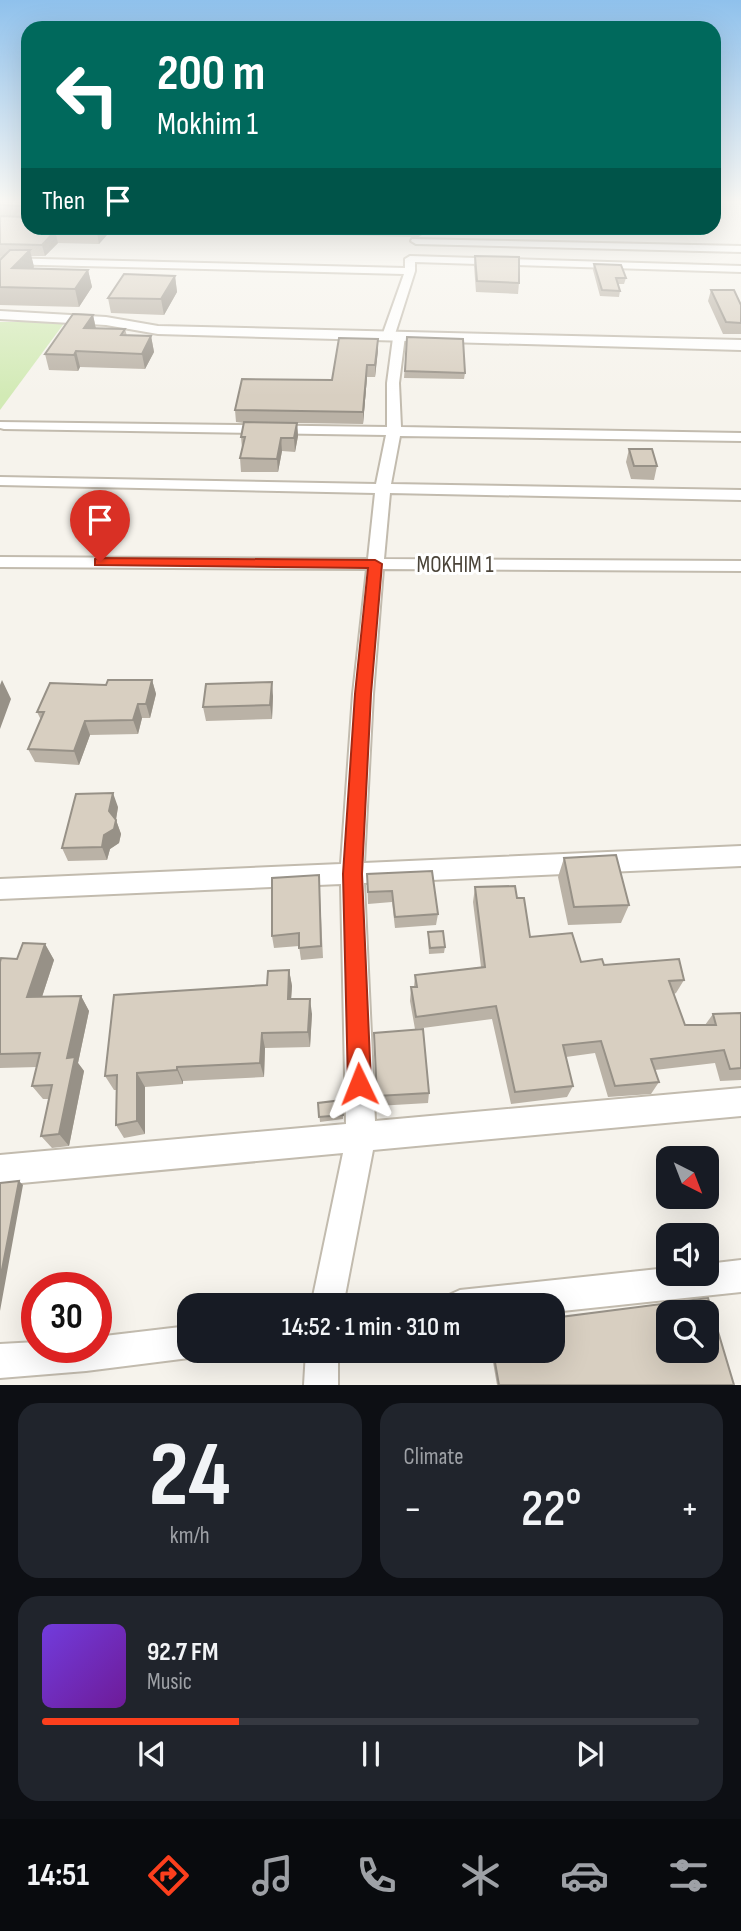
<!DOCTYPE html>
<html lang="en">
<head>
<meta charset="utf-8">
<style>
	body { margin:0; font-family:"Sofia Sans Condensed",sans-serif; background:#20242c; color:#f1f3f6; height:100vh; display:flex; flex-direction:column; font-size:26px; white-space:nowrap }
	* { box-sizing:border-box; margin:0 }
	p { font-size:23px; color:#9ea1a6 }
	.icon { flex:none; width:38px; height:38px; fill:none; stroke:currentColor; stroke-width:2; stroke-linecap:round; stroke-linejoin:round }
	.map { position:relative; height:1385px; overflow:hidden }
	.sheet { display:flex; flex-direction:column; gap:18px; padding:18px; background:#0d0f14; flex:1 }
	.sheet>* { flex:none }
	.guide { position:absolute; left:21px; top:21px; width:700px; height:214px; border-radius:21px; box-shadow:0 7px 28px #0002; background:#00695c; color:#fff; overflow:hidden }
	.needle { width:46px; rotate:138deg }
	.fabs { position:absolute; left:656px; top:1146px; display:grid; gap:14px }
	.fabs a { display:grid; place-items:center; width:63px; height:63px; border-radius:14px; background:#171b24; box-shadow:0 7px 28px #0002; font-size:35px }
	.speed { position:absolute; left:21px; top:1272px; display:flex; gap:14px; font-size:35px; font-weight:700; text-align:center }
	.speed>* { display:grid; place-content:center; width:91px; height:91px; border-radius:50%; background:#171b24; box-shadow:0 7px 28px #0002; line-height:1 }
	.speed .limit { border:10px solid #d22; background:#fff; color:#111 }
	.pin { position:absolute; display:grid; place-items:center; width:60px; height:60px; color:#fff; margin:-72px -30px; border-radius:50% 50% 50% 0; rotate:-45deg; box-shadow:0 0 7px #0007 }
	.pin .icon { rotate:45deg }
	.me { position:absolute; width:77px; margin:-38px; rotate:358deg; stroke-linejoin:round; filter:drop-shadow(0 0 5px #0008) }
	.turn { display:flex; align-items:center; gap:24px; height:147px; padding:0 21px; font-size:32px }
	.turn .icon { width:91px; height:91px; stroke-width:2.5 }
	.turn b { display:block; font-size:49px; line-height:60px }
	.then { display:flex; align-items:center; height:66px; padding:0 21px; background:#0003; gap:14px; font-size:26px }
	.big { font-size:52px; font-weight:600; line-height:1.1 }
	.sheet .tile { flex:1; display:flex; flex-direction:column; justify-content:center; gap:10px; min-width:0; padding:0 24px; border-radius:21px; background:#20242c }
	.sheet .dial { align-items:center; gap:0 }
	.dial b { font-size:91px; line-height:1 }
	.song { display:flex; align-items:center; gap:21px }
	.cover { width:84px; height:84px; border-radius:10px; background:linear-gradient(135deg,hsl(260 70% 55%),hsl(280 70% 35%)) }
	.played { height:7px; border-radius:4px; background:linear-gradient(90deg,#fc3f1d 30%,#363941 30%) }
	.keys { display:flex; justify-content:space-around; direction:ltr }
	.heat { display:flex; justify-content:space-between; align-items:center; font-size:38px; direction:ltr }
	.sheet .tiles { flex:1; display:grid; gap:18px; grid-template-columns:1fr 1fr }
	.tile:last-child { grid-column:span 2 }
	.trip { position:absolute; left:177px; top:1293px; width:388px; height:70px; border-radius:21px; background:#171b24; box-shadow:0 7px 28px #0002; font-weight:600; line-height:70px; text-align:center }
	.tab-bar { display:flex; height:112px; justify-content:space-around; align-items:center; background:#090b0e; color:#9ea1a6 }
	.tab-bar .icon { width:49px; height:49px }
	.tab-bar .current { color:#fc3f1d }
	.tab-bar b { font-size:32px; color:#f1f3f6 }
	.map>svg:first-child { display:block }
	.green { fill:#d2eab5 }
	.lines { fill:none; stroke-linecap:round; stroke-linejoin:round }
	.minor-casing { stroke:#c2bbae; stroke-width:4 }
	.tertiary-casing { stroke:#c2bbae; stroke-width:4 }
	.minor { fill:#fff; fill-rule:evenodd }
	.tertiary { fill:#fff; fill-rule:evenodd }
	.wall { fill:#bab2a6 }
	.shaded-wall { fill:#979187 }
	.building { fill:#d8cfc1; stroke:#979187; stroke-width:2; fill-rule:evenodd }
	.route { fill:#fc3f1d; stroke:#a42913; stroke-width:2 }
	.labels { text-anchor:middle; stroke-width:6; stroke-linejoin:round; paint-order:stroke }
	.street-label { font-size:23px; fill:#4b4439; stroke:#fff }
</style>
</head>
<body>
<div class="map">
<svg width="741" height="1385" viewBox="0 0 741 1385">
	<rect width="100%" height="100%" fill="#f6f3ec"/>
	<path class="green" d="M0,322H65L0,410Z"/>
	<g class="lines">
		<defs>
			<path id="minor" d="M233,228L418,229L423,232L418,235L238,231Z
				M412,239L741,246V252L416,244L411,241Z
				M410,256L741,266V272L415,262V271L395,334L405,336L399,383L401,427L741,433V441L400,436L391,484L741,490V500L390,493L384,559L741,561V571L383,569L373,694L364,863L741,846V866L364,883L375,1121L741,1088V1116L373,1150L343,1306H311L343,1153L0,1185V1155L346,1124L341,884L0,899V879L341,864L353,694L367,569L0,567V557L368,559L375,493L0,485V477L376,484L386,435L4,429L0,428V422L387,427V383L393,338L388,340L382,336L404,274L0,264V258L405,268V259Z
				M741,1260V1292L553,1312V1306H444L449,1295L460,1290L668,1268V1274H707V1264Z
				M189,1326V1351H202L189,1358L86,1371L0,1378V1344L37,1342V1348H96V1337Z
				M306,1351H338V1385H304Z"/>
			<path id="tertiary" d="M0,311L106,317L158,326L741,340V350L158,334L106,325L0,319Z"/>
		</defs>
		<use href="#minor" class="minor-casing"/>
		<use href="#tertiary" class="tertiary-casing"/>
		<use href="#minor" class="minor"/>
		<use href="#tertiary" class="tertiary"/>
	</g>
	<path class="wall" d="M0,202H28L113,228L99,244L58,243L45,256H31L34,267L33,269L88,270L92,287L79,307L0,305V260L4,256H0Z
		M475,256L519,283L518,294L476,292L474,266Z
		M594,264L626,278L624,284H618L620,291L619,297L600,296L593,270Z
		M175,276L177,292L164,315L111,313L108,298Z
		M711,290L741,305V334H723L708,301Z
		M93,315L96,328L125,329L127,336H151L154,352L145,369L80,367L78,371L49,370L45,354Z
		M407,337L465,373L464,379L404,378Z
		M378,350L375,377H367L363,424L297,423L298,436L295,452L282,451L278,472H241L240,458L242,448L241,437L244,423L236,422L235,410L332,380Z
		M629,449L657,466L654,480L631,479L626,462Z
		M152,680L156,694L150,718H142L138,734L90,735L79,765L35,762L28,749L41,720L37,712L106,685Z
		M273,696L272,719L206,721L203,707Z
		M118,807L116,820L121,834L119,843L110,849L107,860L68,861L62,848Z
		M564,858L629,905L621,923L568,925L558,877Z
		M367,874L438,914L436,925L395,928L392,902L368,904Z
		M319,875L323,958L301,960L299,946L274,948L272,936Z
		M475,887L517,898L530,937L581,962L684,980L676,993L674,994L685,1025H705L713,1014L741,1013V1080L720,1081L715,1063L655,1070L659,1082L651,1094L608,1097L595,1053L566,1057L573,1086L567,1097L511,1104L492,1019L415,1029L410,1001L411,987H414L415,975L481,967L473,902Z
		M428,932L445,947L444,953L429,954L428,939Z
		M45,944L54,960L42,997L81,996L89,1011L78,1063L84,1071L69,1146L52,1148L41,1136L49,1099H43L32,1086L37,1067L0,1068V962L17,959Z
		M289,970L292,986L291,999L312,1014L310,1047L265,1048L264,1077L183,1081V1084L145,1087V1134L124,1138L116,1125L117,1090H114L105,1076L267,985Z
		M374,1033L429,1093L428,1103L377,1106Z
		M343,1100V1119L320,1122L318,1103Z
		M491,1351H553L734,1385H497Z"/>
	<path class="shaded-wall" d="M101,228H113L99,244L97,232Z
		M55,231L58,243L45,256L42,245Z
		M30,250L34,267L17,286L12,268Z
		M88,270L92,287L79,307L75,289Z
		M175,276L177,292L164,315L161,299Z
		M93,315L96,330L84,328Z
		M151,336L154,352L145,369L142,354Z
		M378,339V350L375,377V365Z
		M76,351L80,367L78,371L74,355Z
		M367,365V377L363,424V412Z
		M297,423L298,436L295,452L294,438Z
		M281,438L282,451L278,472L277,459Z
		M2,680L11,699L0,729V685Z
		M152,680L156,694L150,718L146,704Z
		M272,682L273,696L272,719L270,705Z
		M138,704L142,718L138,734L133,720Z
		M85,721L90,735L79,765L74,751Z
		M113,793L118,807L115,825L109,811Z
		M116,820L121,834L119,843L110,849L107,860L102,847L104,835Z
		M45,944L54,960L37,1012L27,997Z
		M289,970L292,986L290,1015L288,999Z
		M81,996L89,1011L78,1063L84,1071L69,1146L59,1134L67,1058Z
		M310,999L312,1014L310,1047L308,1032Z
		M262,1033L265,1048L264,1077L260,1063Z
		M177,1067L183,1081V1084L177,1070Z
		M137,1073L145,1087V1134L137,1121Z
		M19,1181L23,1185L0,1311V1280Z"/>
	<path class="building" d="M0,202H28V228H101L97,232L55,231L42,245L0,244V216L25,217L28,209L25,206L0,205Z
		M10,250H30L12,268L88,270L75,289L0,287V260Z
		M475,256L519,257V283L477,281Z
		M594,264L621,265L626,278H616L620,291L602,290Z
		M124,274L175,276L161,299L108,298Z
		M711,290H734L741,305V323L726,322Z
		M73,314L93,315L84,328L125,329L121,335L151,336L142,354L76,351L74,355L45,354Z
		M407,337L463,339L465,373L405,371Z
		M339,338L378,339L375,365H367L363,412L235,410L242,379L332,380Z
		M244,422L297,423L294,438H281L277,459L240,458L245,437H241Z
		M629,449H652L657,466H634Z
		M108,680H152L146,704H138L133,720L85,721L74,751L28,749L44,712H37L50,683L106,685Z
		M272,682L270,705L203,707L206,684Z
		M113,793L109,811L116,820L114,829L104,835L102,847L62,848L76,794Z
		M616,855L629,905L574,907L564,858Z
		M432,871L438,914L395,917L392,891L368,892L367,874Z
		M319,875L321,946L299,948V933L272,936V878Z
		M515,886L517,898H524L530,937L572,933L581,962L602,959L604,965L679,959L684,980L669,981L685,1025H716L713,1014L741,1013V1068L730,1069L724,1050L651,1059L659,1082L615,1086L601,1041L563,1045L573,1086L515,1092L496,1006L416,1017L411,987H417L415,975L485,967L475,887Z
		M443,931L445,947L430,948L428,932Z
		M23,943L45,944L27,997L81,996L67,1058L75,1057L59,1134L41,1136L52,1085L32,1086L40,1053L0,1054V962L1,958L17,959Z
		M289,970L288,999H310L308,1032L262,1033L260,1063L177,1067V1070L137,1073V1121L116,1125L117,1075L105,1076L114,995L267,985L268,971Z
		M423,1029L429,1093L377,1096L374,1033Z
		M343,1100V1115L319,1117L318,1103Z
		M19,1181L0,1280V1183Z
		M708,1298L734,1385H499L493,1351H553V1318ZM668,1312H707V1351H668Z"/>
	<linearGradient id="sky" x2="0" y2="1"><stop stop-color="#8fc1ec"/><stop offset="0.51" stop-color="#fbfaf6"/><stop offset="1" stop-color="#fbfaf6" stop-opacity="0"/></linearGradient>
	<rect width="741" height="396" fill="url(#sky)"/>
	<path class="route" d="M100,558L375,560L382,564L371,694L362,874L371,1084L367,1092L359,1096L351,1092L348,1084L343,874L355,694L368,568L95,565V559Z"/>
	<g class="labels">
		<g class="street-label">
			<text x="455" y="572">MOKHIM 1</text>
		</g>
	</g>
</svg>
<div class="fabs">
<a><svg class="needle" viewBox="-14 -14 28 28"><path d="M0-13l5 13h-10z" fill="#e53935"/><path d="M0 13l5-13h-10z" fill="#9ea1a6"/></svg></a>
<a><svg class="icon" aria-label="sound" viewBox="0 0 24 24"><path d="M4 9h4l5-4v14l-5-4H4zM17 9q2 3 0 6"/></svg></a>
<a><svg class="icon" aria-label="search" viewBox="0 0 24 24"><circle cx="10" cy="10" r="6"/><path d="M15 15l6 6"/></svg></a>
</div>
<div class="speed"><div class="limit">30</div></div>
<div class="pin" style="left:100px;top:562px;background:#d93025"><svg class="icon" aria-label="arrive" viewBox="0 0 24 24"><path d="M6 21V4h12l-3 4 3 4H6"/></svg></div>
<svg class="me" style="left:359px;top:1084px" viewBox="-20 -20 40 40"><path d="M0-17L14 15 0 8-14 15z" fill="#fc3f1d" stroke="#fff" stroke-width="4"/></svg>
<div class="trip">14:52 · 1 min · 310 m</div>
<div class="guide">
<div class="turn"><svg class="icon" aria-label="left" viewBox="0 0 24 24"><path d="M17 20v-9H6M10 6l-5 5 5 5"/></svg><div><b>200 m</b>Mokhim 1</div></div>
<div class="then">Then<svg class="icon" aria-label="arrive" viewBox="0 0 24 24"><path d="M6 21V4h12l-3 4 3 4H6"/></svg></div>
</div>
</div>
<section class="sheet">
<div class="tiles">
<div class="tile dial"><b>24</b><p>km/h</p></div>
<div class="tile"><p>Climate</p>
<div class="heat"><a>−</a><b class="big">22°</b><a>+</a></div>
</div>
<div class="tile">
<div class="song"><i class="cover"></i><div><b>92.7 FM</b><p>Music</p></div></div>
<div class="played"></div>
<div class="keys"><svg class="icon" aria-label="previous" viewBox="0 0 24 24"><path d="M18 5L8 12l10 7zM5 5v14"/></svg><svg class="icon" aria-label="pause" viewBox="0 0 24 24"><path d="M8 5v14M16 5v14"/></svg><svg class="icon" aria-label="next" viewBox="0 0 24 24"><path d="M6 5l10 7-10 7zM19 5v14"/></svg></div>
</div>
</div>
</section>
<nav class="tab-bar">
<b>14:51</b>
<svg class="icon current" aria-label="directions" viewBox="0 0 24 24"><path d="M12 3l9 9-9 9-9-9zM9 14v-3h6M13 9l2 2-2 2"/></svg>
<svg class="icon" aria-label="music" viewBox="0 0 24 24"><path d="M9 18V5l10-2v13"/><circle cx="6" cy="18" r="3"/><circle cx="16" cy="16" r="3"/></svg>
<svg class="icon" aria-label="phone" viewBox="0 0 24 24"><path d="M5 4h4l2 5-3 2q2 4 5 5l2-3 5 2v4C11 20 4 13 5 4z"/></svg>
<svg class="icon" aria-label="climate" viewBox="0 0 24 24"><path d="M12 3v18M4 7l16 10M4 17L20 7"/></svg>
<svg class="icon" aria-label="car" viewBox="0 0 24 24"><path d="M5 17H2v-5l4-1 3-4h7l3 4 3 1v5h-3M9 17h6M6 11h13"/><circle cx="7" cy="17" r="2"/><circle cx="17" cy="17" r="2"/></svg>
<svg class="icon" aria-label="filters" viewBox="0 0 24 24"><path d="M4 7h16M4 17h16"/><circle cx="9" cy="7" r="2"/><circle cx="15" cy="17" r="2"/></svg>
</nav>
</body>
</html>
